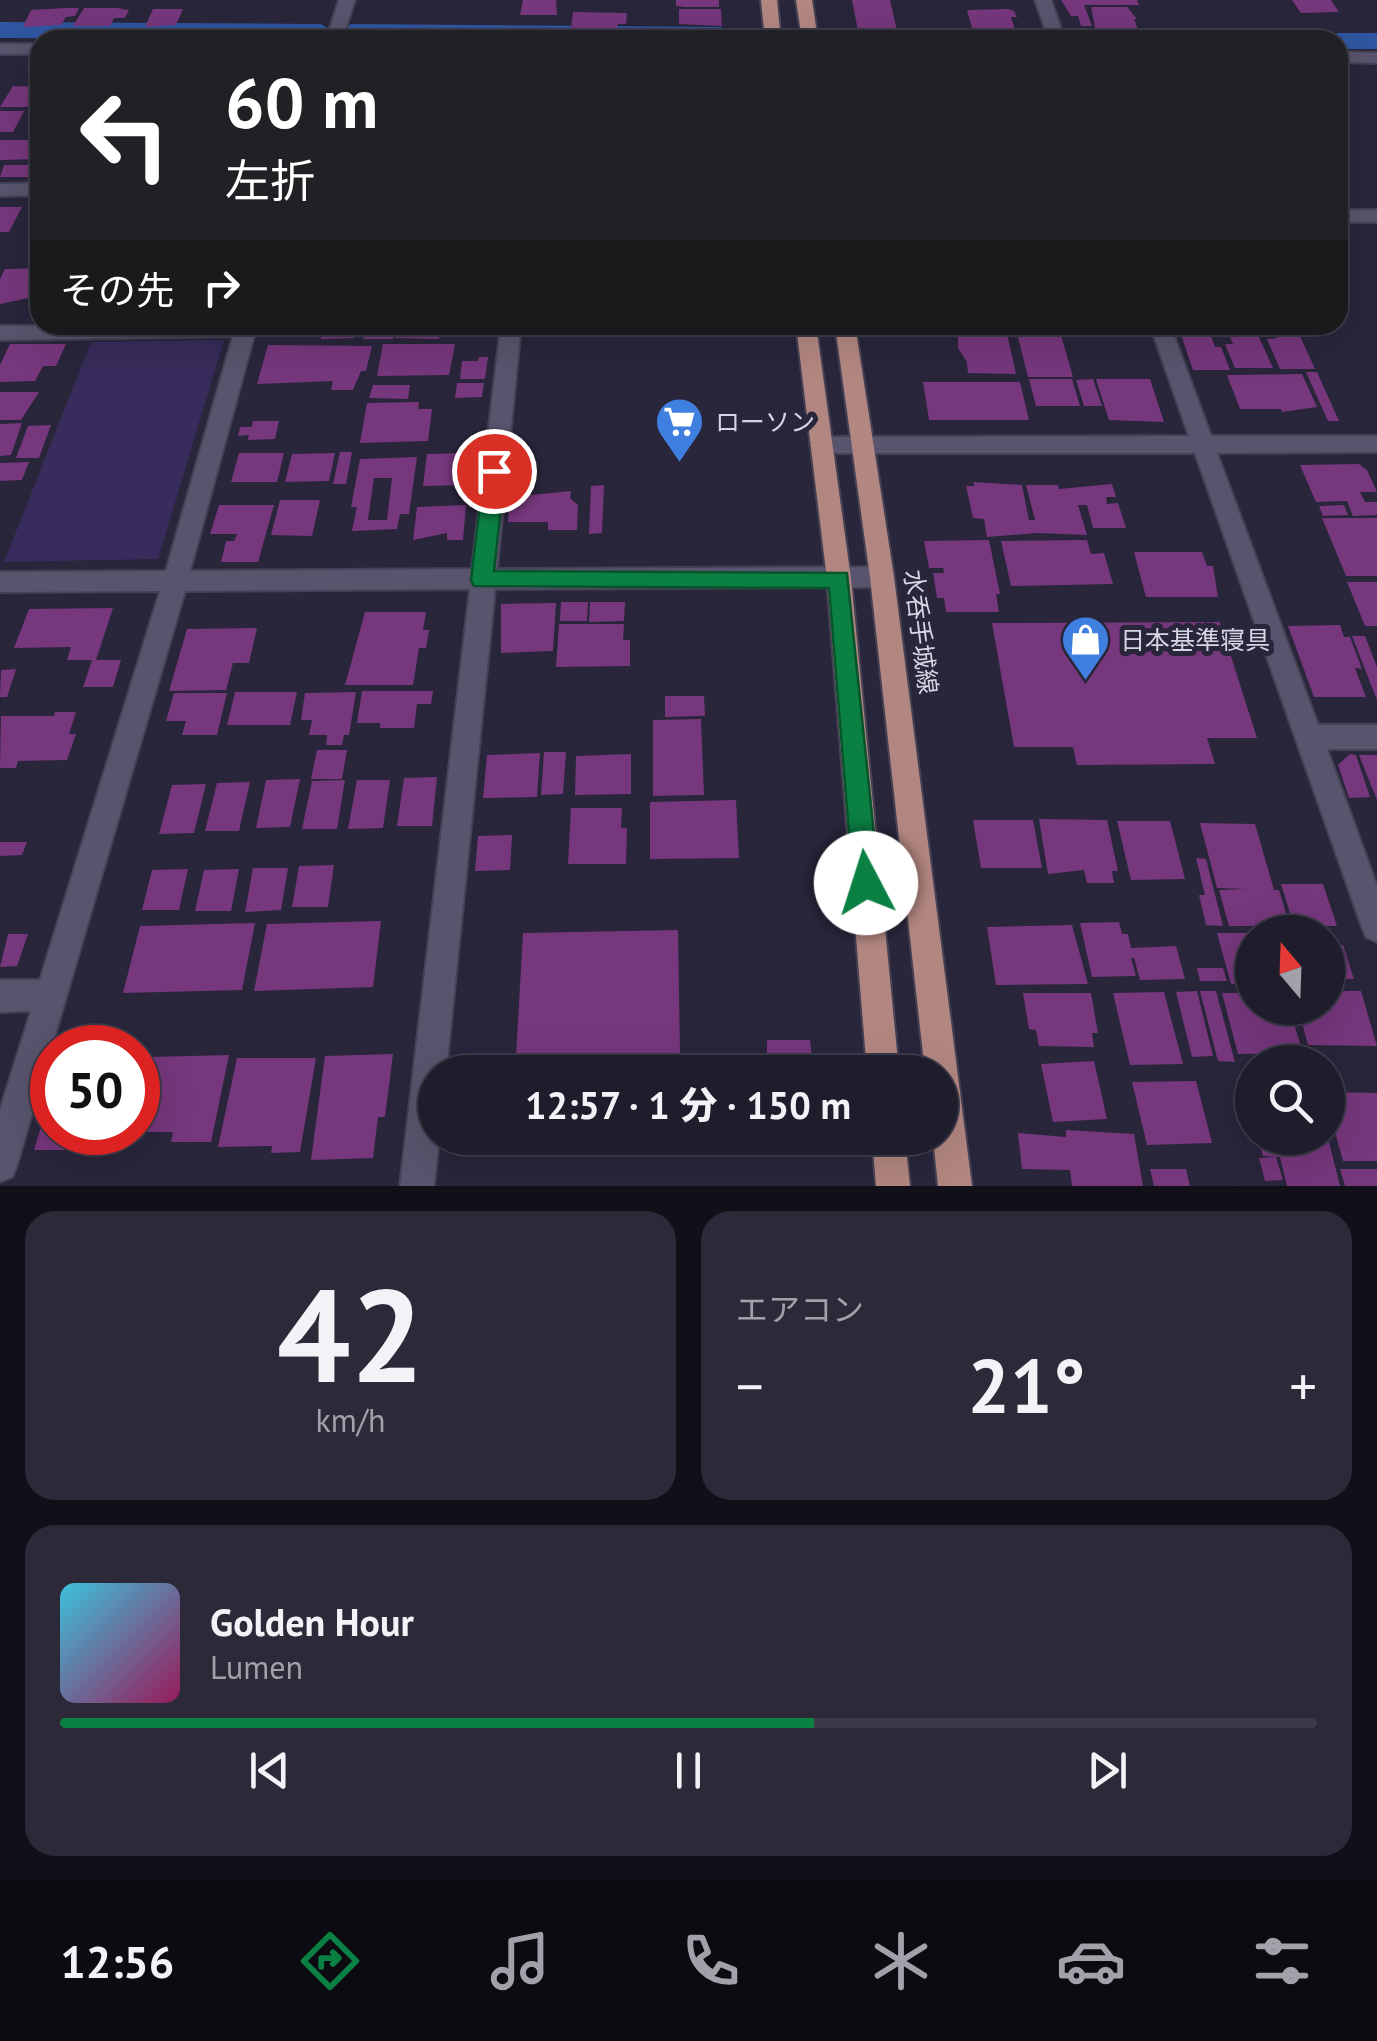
<!DOCTYPE html>
<html lang="ja">
<head>
<meta charset="utf-8">
<style>
	body { margin:0; font-family:"PT Sans","Noto Sans JP",sans-serif; background:#2c2938; color:#f1f3f6; height:100vh; display:flex; flex-direction:column; font-size:38px; white-space:nowrap }
	* { box-sizing:border-box; margin:0 }
	p { font-size:32px; color:#a1a1a9 }
	.icon { flex:none; width:55px; height:55px; fill:none; stroke:currentColor; stroke-width:2; stroke-linecap:round; stroke-linejoin:round }
	.map { position:relative; height:1186px; overflow:hidden }
	.drawer { display:flex; flex-direction:column; gap:25px; padding:25px; background:#110f18; flex:1 }
	.drawer>* { flex:none }
	.top-card { position:absolute; left:30px; top:30px; width:1318px; height:305px; border-radius:30px; box-shadow:0 10px 40px #0002,0 0 0 2px #3c3a48; background:#202124; color:#fff; overflow:hidden }
	.needle { width:65px; rotate:341deg }
	.fabs { position:absolute; left:1235px; top:915px; display:grid; gap:20px }
	.fabs a { display:grid; place-items:center; width:110px; height:110px; border-radius:50%; background:#1f1c2c; box-shadow:0 10px 40px #0002,0 0 0 2px #3c3a48; font-size:50px }
	.speed { position:absolute; left:30px; top:1025px; display:flex; gap:20px; font-size:50px; font-weight:700; text-align:center }
	.speed>* { display:grid; place-content:center; width:130px; height:130px; border-radius:50%; background:#1f1c2c; box-shadow:0 10px 40px #0002,0 0 0 2px #3c3a48; line-height:1 }
	.speed .limit { border:15px solid #d22; background:#fff; color:#111 }
	.pin { position:absolute; display:grid; place-items:center; width:85px; height:85px; color:#fff; margin:-42px; border:5px solid #fff; border-radius:50%; box-shadow:0 2px 10px #0007 }
	.me { position:absolute; width:110px; margin:-55px; rotate:355deg; stroke-linejoin:round; filter:drop-shadow(0 0 8px #0008) }
	.turn { display:flex; align-items:center; gap:35px; height:210px; padding:0 30px; font-size:45px }
	.turn .icon { width:130px; height:130px; stroke-width:2.5 }
	.turn b { display:block; font-size:70px; line-height:85px }
	.then { display:flex; align-items:center; height:95px; padding:0 30px; background:#0003; gap:20px; font-size:38px }
	.big { font-size:75px; font-weight:800; line-height:1.1 }
	.drawer .widget { flex:1; display:flex; flex-direction:column; justify-content:center; gap:15px; min-width:0; padding:0 35px; border-radius:30px; background:#2c2938 }
	.drawer .dial { align-items:center; gap:0 }
	.dial b { font-size:130px; line-height:1 }
	.song { display:flex; align-items:center; gap:30px }
	.cover { width:120px; height:120px; border-radius:15px; background:linear-gradient(135deg,hsl(190 70% 55%),hsl(330 70% 35%)) }
	.played { height:10px; border-radius:5px; background:linear-gradient(90deg,#0b8043 60%,#3c3a48 60%) }
	.keys { display:flex; justify-content:space-around; direction:ltr }
	.heat { display:flex; justify-content:space-between; align-items:center; font-size:55px; direction:ltr }
	.drawer .tiles { flex:1; display:grid; gap:25px; grid-template-columns:1fr 1fr }
	.widget:last-child { grid-column:span 2 }
	.trip { position:absolute; left:418px; top:1055px; width:540px; height:100px; border-radius:50px; background:#1f1c2c; box-shadow:0 10px 40px #0002,0 0 0 2px #3c3a48; font-weight:800; line-height:100px; text-align:center }
	.tab-bar { display:flex; height:160px; justify-content:space-around; align-items:center; background:#0c0b12; color:#a1a1a9 }
	.tab-bar .icon { width:70px; height:70px }
	.tab-bar .selected { color:#0b8043 }
	.tab-bar b { font-size:45px; color:#f1f3f6 }
	.map>svg:first-child { display:block }
	.green { fill:#372c5b }
	.lines { fill:none; stroke-linecap:round; stroke-linejoin:round }
	.canal { fill:#2f56a0; fill-rule:evenodd }
	.building { fill:#76377c; fill-rule:evenodd }
	.minor-casing { stroke:#454154; stroke-width:4 }
	.major-casing { stroke:#454154; stroke-width:4 }
	.minor { fill:#58546d; fill-rule:evenodd }
	.major { fill:#b38781; fill-rule:evenodd }
	.route { fill:#0b8043; stroke:#07532c; stroke-width:2.5 }
	.labels { text-anchor:middle; stroke-width:10; stroke-linejoin:round; paint-order:stroke }
	.poi-label { font-size:25px; fill:#d7d4e3; stroke:#29253b; text-anchor:start }
	.street-label { font-size:25px; fill:#d7d4e3; stroke:#29253b }
</style>
</head>
<body>
<div class="map">
<svg width="1377" height="1186" viewBox="0 0 1377 1186">
	<rect width="100%" height="100%" fill="#29253b"/>
	<path class="green" d="M224,340L158,559L4,562L91,342Z"/>
	<g class="lines">
		<path class="canal" d="M0,22L321,24L334,32L321,40L0,38Z
			M351,24L721,27L734,35L731,40L342,38L338,32Z
			M850,29L1039,30L1052,38L839,40L841,31Z
			M1070,31L1232,32L1245,40L1057,39Z
			M1338,33H1377V49H1338V40H1325Z"/>
	</g>
	<path class="building" d="M523,0H556L557,15H520Z
		M676,0H719V7H685L676,6Z
		M852,0H890L897,31H858Z
		M1061,0H1137L1139,5H1084L1092,26H1081L1078,16H1071Z
		M1292,0H1331L1339,12L1301,13Z
		M1091,7H1127L1137,19H1134L1139,32H1096Z
		M65,8H79L75,16L66,17L61,25L23,27L31,10Z
		M84,8H117L129,10L125,18H114L110,26H73Z
		M153,9H183L176,25L145,27Z
		M679,9H721L722,26L679,24Z
		M1008,9L1014,11L1017,17H1011L1015,30L972,28L967,10Z
		M573,12L627,13L626,24H618L617,29H571Z
		M13,86L39,87L27,107H0Z
		M0,111H24L13,132H0Z
		M0,140H40V159L0,160Z
		M4,165H39L32,177H0Z
		M0,207H22L9,232H0Z
		M40,268L33,297L0,304V279L5,269Z
		M280,325H357L354,338L321,339L322,334L278,335Z
		M367,325H396L393,339H363Z
		M398,325H442L439,339L395,338Z
		M958,325H1005L1016,374L968,373L967,362L958,348Z
		M1015,325H1058L1073,377H1028Z
		M1179,329L1201,330L1203,336H1211L1215,347H1221L1230,370H1193Z
		M1256,331L1273,368H1235L1225,344H1233L1228,332Z
		M1276,335L1300,336L1315,369H1280L1267,339L1277,338Z
		M10,344H66L56,366H43L35,381L0,382V365Z
		M383,344H455L449,375L377,376Z
		M268,345L372,346L366,371H361L353,390H331L333,381L257,384Z
		M479,357H488L485,379H460L462,361H478Z
		M1306,372H1317L1339,421H1328Z
		M1302,374L1317,407L1282,412L1281,409H1240L1227,375Z
		M1029,379H1072L1080,406H1036Z
		M1093,379L1102,406H1084L1076,380Z
		M1096,379H1150L1164,422L1109,420Z
		M923,382H1020L1029,420H929Z
		M457,383H484L482,397L455,398Z
		M373,385H410L408,399L369,398Z
		M0,392H39L21,420H0Z
		M419,402L418,409H432L428,441L360,443L367,403Z
		M253,421H279L275,439L248,440L249,435L238,436L240,427H252Z
		M22,423L11,455L0,456V424Z
		M51,425L39,458H16L28,426Z
		M340,452H352L346,484H333Z
		M239,453H284L277,482H231Z
		M335,453L329,481L285,482L292,454Z
		M470,453L466,485L423,486L427,454Z
		M417,457L409,514H400L397,529L352,531L357,507H351L360,459ZM374,478H392L387,520H368Z
		M29,462L22,480L0,481V463Z
		M1359,464L1367,470L1377,492H1360L1365,502H1377V515L1353,516L1347,501L1316,502L1300,465Z
		M973,482L1022,485L1029,520H1035L1026,485H1058L1059,489L1112,484L1116,497H1106L1107,504L1118,503L1126,528H1093L1087,505H1078L1087,535L1038,533L987,537L984,519L973,518L966,486H975Z
		M604,485L602,533L589,534L591,486Z
		M571,491L570,498L578,505L577,530H548V522H508L510,497Z
		M280,500H320L312,536L271,535Z
		M219,505H274L258,562H221L226,541H234L237,534H210Z
		M466,505L463,540H447V533L413,540L417,507Z
		M1344,505L1348,515L1323,516L1319,506Z
		M1322,518H1377V576H1346Z
		M989,540L1000,594H996L999,612H946L944,598H937L933,573H944L943,568H929L924,541Z
		M1087,540L1091,554L1104,553L1113,584L1011,586L1001,541Z
		M1134,552H1202L1207,566H1213L1218,597H1146Z
		M1347,582H1377V626H1365Z
		M561,602H588L587,621H560Z
		M590,602H625L624,621L589,622Z
		M556,603L553,651L501,653V604Z
		M113,608L96,660H121L113,687H83L92,660H67L71,647L14,648L29,609Z
		M365,612H426L423,630H429L426,648H419L413,685H345Z
		M1220,622L1257,738H1207L1215,764L1077,765L1073,747H1014L992,623Z
		M559,624H624L623,640H630V666L556,667Z
		M1340,625L1344,637H1350L1362,669L1355,668L1366,697H1314L1288,626Z
		M257,628L249,663H233L226,690L169,691L187,629Z
		M1352,636H1365L1377,667V700Z
		M16,669L7,697H0L1,670Z
		M362,691H433L431,704H417L414,728H380V723H357Z
		M235,692H297L290,725H227Z
		M356,692L349,735H344L342,745H326L327,735H309L312,720H301L305,693Z
		M174,693H227L217,735H182L186,721H166Z
		M665,696H704L705,716L665,717Z
		M55,712H76L69,734H76L67,760L18,761L16,768H0L1,716H54Z
		M701,719L704,795L653,796V720Z
		M317,750H347L342,779H311Z
		M544,752H566L563,794L541,795Z
		M540,753L537,797L483,798L487,755Z
		M631,754V794L575,795L576,756Z
		M1350,754L1356,755L1370,797L1349,798L1338,765Z
		M1359,755H1377V800Z
		M437,777L432,826H397L404,778Z
		M300,779L290,827L256,828L266,780Z
		M345,780L337,829H302L312,781Z
		M357,780H390L383,828L348,829Z
		M250,782L239,831H205L217,783Z
		M206,784L194,833L159,834L172,785Z
		M736,800L739,858L650,859V802Z
		M571,808H622L621,828H627L626,864H568Z
		M1039,819L1107,820L1118,871H1112L1114,883H1087L1084,870L1048,874Z
		M973,820H1033L1042,868H981Z
		M1117,821H1170L1185,879L1131,880Z
		M1200,823L1255,824L1274,890H1279L1290,926H1229L1219,890L1245,889L1217,888Z
		M512,835L510,870L475,871L478,836Z
		M0,842H27L22,855L0,856Z
		M1196,858L1206,859L1223,926L1206,925L1199,895H1205Z
		M334,865L328,907H292L299,866Z
		M253,868H288L281,910L245,912Z
		M188,869L179,910H142L152,870Z
		M239,869L231,911H195L204,870Z
		M1281,884H1323L1337,926H1294Z
		M381,921L373,987L254,991L267,924Z
		M1119,922L1122,934H1128L1131,948L1176,946L1185,979L1140,980L1134,958H1131L1136,976L1092,977L1080,923Z
		M255,923L242,990L123,993L140,926Z
		M1072,925L1088,984L996,985L987,927Z
		M678,930L680,1054L606,1055V1061L584,1062V1055L516,1056L523,933Z
		M1217,933H1252V984H1231Z
		M8,934H28L17,966L0,967Z
		M1328,945H1343L1354,979H1328Z
		M1197,968H1223L1227,981H1200Z
		M1197,991L1213,1056L1192,1057L1176,992Z
		M1200,991H1216L1235,1062L1218,1061Z
		M1328,991H1361L1377,1046L1308,1045L1298,1008H1328Z
		M1164,992L1183,1064L1130,1065L1113,993Z
		M1023,993H1091L1098,1033H1092L1094,1047L1039,1046L1036,1030L1029,1029Z
		M1222,993H1252V1008H1289L1303,1053L1238,1054Z
		M767,1040H810L812,1058H767Z
		M393,1054L385,1117H378L373,1158L311,1160L325,1056Z
		M229,1055L211,1142H171L173,1132H138V1102L149,1057Z
		M237,1058H316L300,1152L271,1153L272,1146L218,1147Z
		M1094,1061L1107,1119L1053,1122L1041,1064Z
		M1196,1081L1212,1143L1147,1145L1132,1082Z
		M52,1090V1132H101L96,1150H34Z
		M1328,1092L1377,1093V1161H1343L1328,1107Z
		M1066,1130L1134,1134L1143,1186H1072L1070,1170L1022,1169L1018,1133L1066,1137Z
		M1258,1138H1328L1340,1186H1287L1280,1157L1263,1156Z
		M1276,1157L1283,1180L1265,1181L1259,1158Z
		M1150,1169H1186L1190,1186H1154Z
		M1340,1169H1377V1186H1345Z"/>
	<g class="lines">
		<defs>
			<path id="minor" d="M339,0H355L342,40H326Z
				M1035,0H1051L1065,40H1049Z
				M0,44H40V54H0Z
				M1338,52L1377,53V63L1338,62Z
				M40,183V195L0,196V184Z
				M1338,210H1377V222H1338Z
				M257,325L190,571L472,569L501,325H521L497,569L882,567L891,570L894,577L891,584L882,587L495,589L446,1072H435V1138H439L434,1186H400L470,589L185,591L17,1165L12,1177L0,1182V1110L31,1011L0,1012V980H40L160,591L0,592V572L166,571L233,336L0,340V326Z
				M1150,325H1170L1211,436H1377V452L1217,453L1318,725H1377V749H1327L1377,886V942L1366,937L1362,927L1195,453H821L810,445L821,437L1189,436Z"/>
			<path id="major" d="M761,0H777L781,40H765Z
				M796,0H812L818,40H802Z
				M796,325H816L851,579L899,1072H867L827,579Z
				M835,325H855L894,577L972,1186H938L933,1138H940V1072H925L870,577Z
				M872,1138H905L910,1186H876Z"/>
		</defs>
		<use href="#minor" class="minor-casing"/>
		<use href="#major" class="major-casing"/>
		<use href="#minor" class="minor"/>
		<use href="#major" class="major"/>
	</g>
	<path class="route" d="M494,463L505,471L494,571L847,573L879,883L875,892L866,896L857,892L853,883L829,588L474,586L471,580L484,471Z"/>
	<defs>
		<symbol id="supermarket-pin" viewBox="-11 -11 22 30"><path d="M0 17L-7.5 6A9.5 9.5 0 1 1 7.5 6Z" fill="#3f7fe0" stroke="#29253b"/><path d="M-6-5.5h2.5l.6 2H6L4.5 2H-2.5L-4.4-4H-6ZM-1.5 3.2a1.3 1.3 0 1 0 .1 0ZM3 3.2a1.3 1.3 0 1 0 .1 0Z" fill="#fff"/></symbol>
		<symbol id="shop-pin" viewBox="-11 -11 22 30"><path d="M0 17L-7.5 6A9.5 9.5 0 1 1 7.5 6Z" fill="#3f7fe0" stroke="#29253b"/><path d="M-5-2.5h2.3a2.7 3.5 0 0 1 5.4 0H5L5.5 6h-11ZM-1.5-2.5h3a1.5 2.3 0 0 0-3 0Z" fill="#fff"/></symbol>
	</defs>
	<g fill-rule="evenodd">
		<use href="#supermarket-pin" x="652" y="394" width="55" height="75"/>
		<use href="#shop-pin" x="1058" y="612" width="55" height="75"/>
	</g>
	<g class="labels">
		<g class="poi-label">
			<text x="715" y="431">ローソン</text>
			<text x="1120" y="649">日本基準寝具</text>
		</g>
		<g class="street-label">
			<text transform="translate(921 632) rotate(83)" y="9">水呑手城線</text>
		</g>
	</g>
</svg>
<div class="fabs">
<a><svg class="needle" viewBox="-14 -14 28 28"><path d="M0-13l5 13h-10z" fill="#e53935"/><path d="M0 13l5-13h-10z" fill="#a1a1a9"/></svg></a>
<a><svg class="icon" aria-label="search" viewBox="0 0 24 24"><circle cx="10" cy="10" r="6"/><path d="M15 15l6 6"/></svg></a>
</div>
<div class="speed"><div class="limit">50</div></div>
<div class="pin" style="left:494px;top:471px;background:#d93025"><svg class="icon" aria-label="arrive" viewBox="0 0 24 24"><path d="M6 21V4h12l-3 4 3 4H6"/></svg></div>
<svg class="me" style="left:866px;top:883px" viewBox="-20 -20 40 40"><circle r="19" fill="#fff"/><path d="M0-13L10 11 0 6-10 11z" fill="#0b8043"/></svg>
<div class="trip">12:57 · 1 分 · 150 m</div>
<div class="top-card">
<div class="turn"><svg class="icon" aria-label="left" viewBox="0 0 24 24"><path d="M17 20v-9H6M10 6l-5 5 5 5"/></svg><div><b>60 m</b>左折</div></div>
<div class="then">その先<svg class="icon" aria-label="right" viewBox="0 0 24 24"><path d="M7 20v-9h11M14 6l5 5-5 5"/></svg></div>
</div>
</div>
<section class="drawer">
<div class="tiles">
<div class="widget dial"><b>42</b><p>km/h</p></div>
<div class="widget"><p>エアコン</p>
<div class="heat"><a>−</a><b class="big">21°</b><a>+</a></div>
</div>
<div class="widget">
<div class="song"><i class="cover"></i><div><b>Golden Hour</b><p>Lumen</p></div></div>
<div class="played"></div>
<div class="keys"><svg class="icon" aria-label="previous" viewBox="0 0 24 24"><path d="M18 5L8 12l10 7zM5 5v14"/></svg><svg class="icon" aria-label="pause" viewBox="0 0 24 24"><path d="M8 5v14M16 5v14"/></svg><svg class="icon" aria-label="next" viewBox="0 0 24 24"><path d="M6 5l10 7-10 7zM19 5v14"/></svg></div>
</div>
</div>
</section>
<nav class="tab-bar">
<b>12:56</b>
<svg class="icon selected" aria-label="directions" viewBox="0 0 24 24"><path d="M12 3l9 9-9 9-9-9zM9 14v-3h6M13 9l2 2-2 2"/></svg>
<svg class="icon" aria-label="music" viewBox="0 0 24 24"><path d="M9 18V5l10-2v13"/><circle cx="6" cy="18" r="3"/><circle cx="16" cy="16" r="3"/></svg>
<svg class="icon" aria-label="phone" viewBox="0 0 24 24"><path d="M5 4h4l2 5-3 2q2 4 5 5l2-3 5 2v4C11 20 4 13 5 4z"/></svg>
<svg class="icon" aria-label="climate" viewBox="0 0 24 24"><path d="M12 3v18M4 7l16 10M4 17L20 7"/></svg>
<svg class="icon" aria-label="car" viewBox="0 0 24 24"><path d="M5 17H2v-5l4-1 3-4h7l3 4 3 1v5h-3M9 17h6M6 11h13"/><circle cx="7" cy="17" r="2"/><circle cx="17" cy="17" r="2"/></svg>
<svg class="icon" aria-label="filters" viewBox="0 0 24 24"><path d="M4 7h16M4 17h16"/><circle cx="9" cy="7" r="2"/><circle cx="15" cy="17" r="2"/></svg>
</nav>
</body>
</html>
